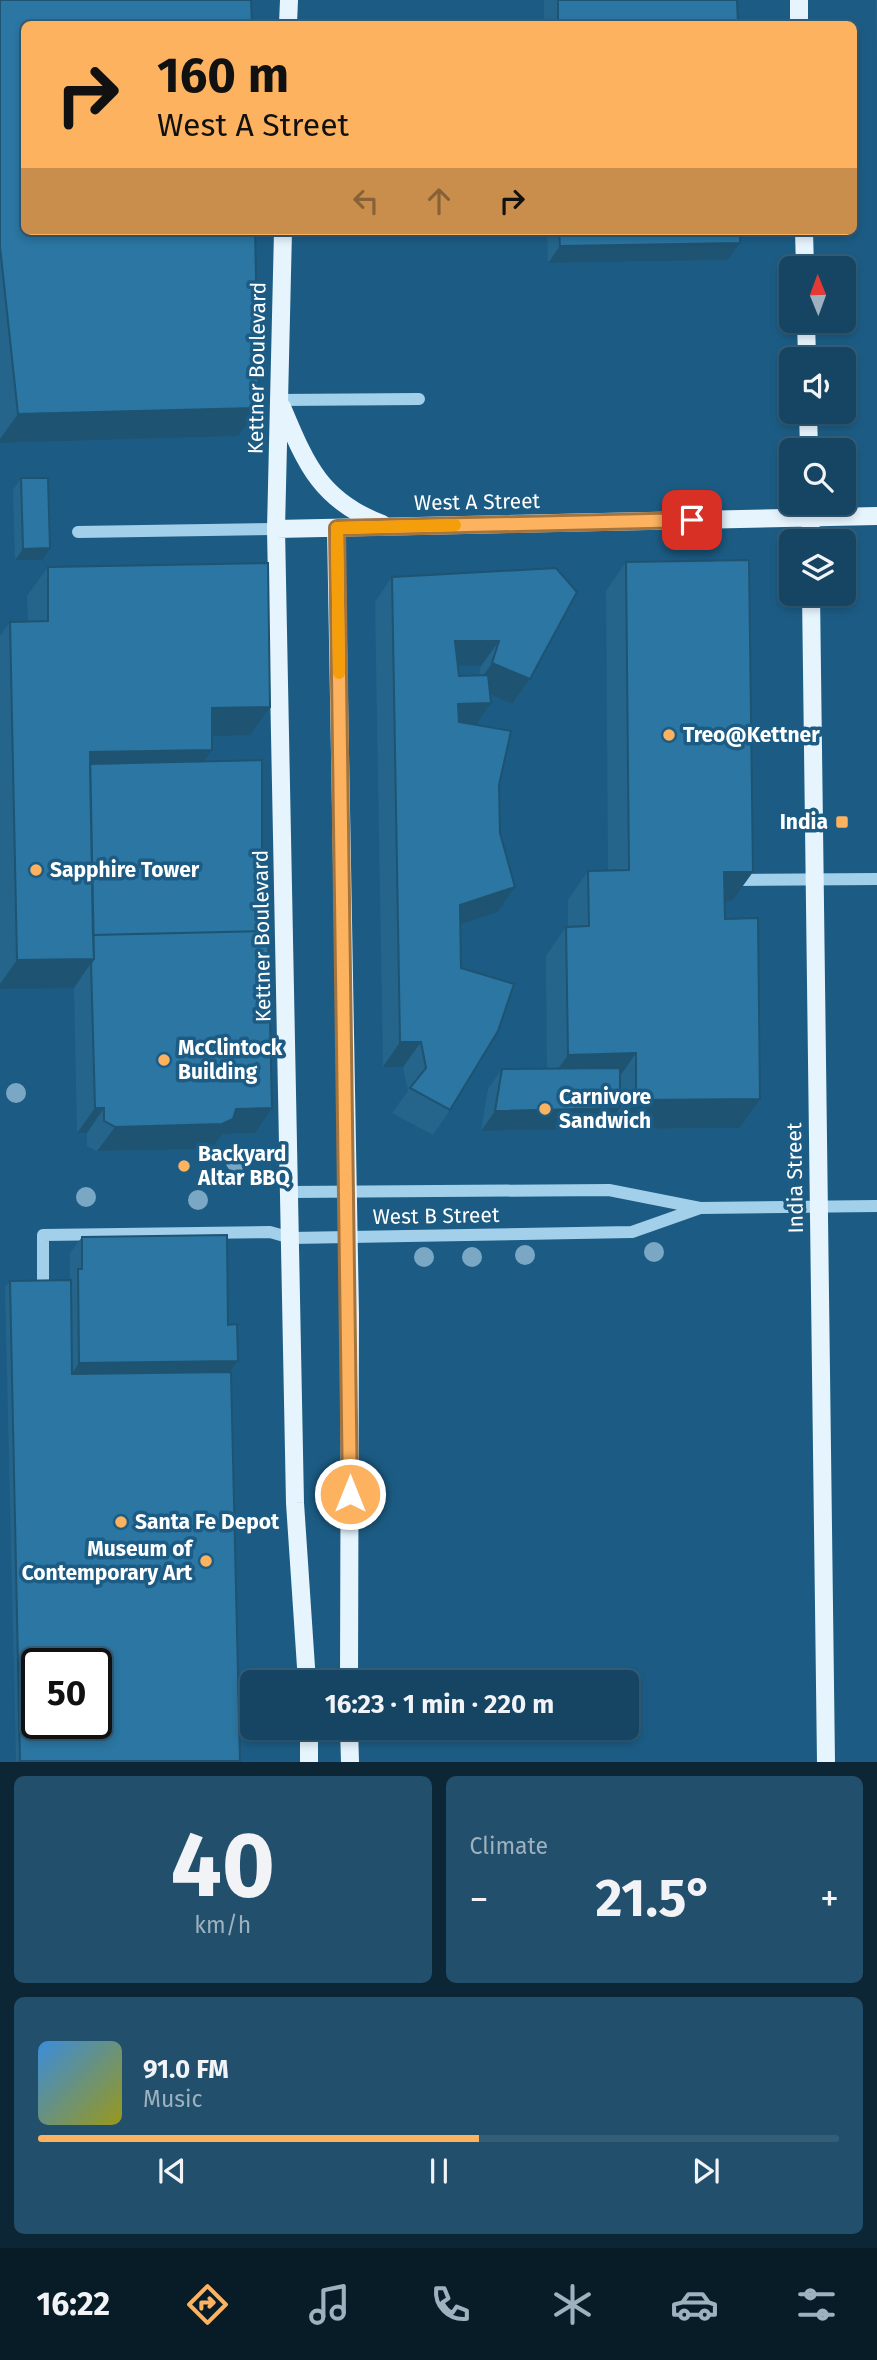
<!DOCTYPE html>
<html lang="en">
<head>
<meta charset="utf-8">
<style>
	body { margin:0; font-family:"Fira Sans",sans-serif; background:#224f6c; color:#f1f3f6; height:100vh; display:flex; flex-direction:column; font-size:26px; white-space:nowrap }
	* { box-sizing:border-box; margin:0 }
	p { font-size:23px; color:#9db1be }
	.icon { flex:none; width:38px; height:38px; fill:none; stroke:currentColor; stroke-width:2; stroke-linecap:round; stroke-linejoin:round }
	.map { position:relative; height:1762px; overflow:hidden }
	.sheet { display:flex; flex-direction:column; gap:14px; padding:14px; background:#0c2636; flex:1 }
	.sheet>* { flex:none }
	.banner { position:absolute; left:21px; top:21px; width:836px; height:214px; border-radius:10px; box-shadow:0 4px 10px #0003,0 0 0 2px #345d78; background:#fcb25f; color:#111; overflow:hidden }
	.needle { width:46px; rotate:359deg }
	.buttons { position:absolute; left:779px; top:256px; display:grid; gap:14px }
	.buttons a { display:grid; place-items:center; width:77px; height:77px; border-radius:10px; background:#154563; box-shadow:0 4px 10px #0003,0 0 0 2px #345d78; font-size:35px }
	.speed { position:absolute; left:21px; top:1648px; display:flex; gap:14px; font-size:35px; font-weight:700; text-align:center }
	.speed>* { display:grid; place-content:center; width:91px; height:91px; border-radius:50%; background:#154563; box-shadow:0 4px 10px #0003,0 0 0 2px #345d78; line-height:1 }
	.speed .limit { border:4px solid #111; border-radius:10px; background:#fff; color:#111 }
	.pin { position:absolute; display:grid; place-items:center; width:60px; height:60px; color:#fff; margin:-30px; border-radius:14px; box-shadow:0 4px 10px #0006 }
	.me { position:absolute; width:77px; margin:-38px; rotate:0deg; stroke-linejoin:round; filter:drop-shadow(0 0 5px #0008) }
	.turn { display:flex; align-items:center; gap:24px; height:147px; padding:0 21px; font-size:32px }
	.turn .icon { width:91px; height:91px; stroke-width:2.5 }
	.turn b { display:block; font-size:49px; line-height:60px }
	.lanes { display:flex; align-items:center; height:66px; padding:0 21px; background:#0003; justify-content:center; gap:35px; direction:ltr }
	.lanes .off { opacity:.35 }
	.big { font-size:52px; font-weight:700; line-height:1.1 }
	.sheet .widget { flex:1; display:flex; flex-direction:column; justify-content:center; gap:10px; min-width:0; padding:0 24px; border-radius:10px; background:#224f6c }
	.sheet .dial { align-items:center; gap:0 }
	.dial b { font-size:91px; line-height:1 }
	.song { display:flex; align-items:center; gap:21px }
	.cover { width:84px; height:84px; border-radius:10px; background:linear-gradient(135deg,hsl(210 70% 55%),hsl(60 70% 35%)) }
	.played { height:7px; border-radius:4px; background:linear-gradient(90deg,#fcb25f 55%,#345d78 55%) }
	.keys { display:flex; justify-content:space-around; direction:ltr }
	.heat { display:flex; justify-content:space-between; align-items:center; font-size:38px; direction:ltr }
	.sheet .tiles { flex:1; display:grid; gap:14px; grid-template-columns:1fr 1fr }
	.widget:last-child { grid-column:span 2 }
	.trip { position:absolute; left:240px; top:1670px; width:399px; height:70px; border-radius:10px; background:#154563; box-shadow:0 4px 10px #0003,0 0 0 2px #345d78; font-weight:700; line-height:70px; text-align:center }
	.menu { display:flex; height:112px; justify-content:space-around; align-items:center; background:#081c28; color:#9db1be }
	.menu .icon { width:49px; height:49px }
	.menu .active { color:#fcb25f }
	.menu b { font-size:32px; color:#f1f3f6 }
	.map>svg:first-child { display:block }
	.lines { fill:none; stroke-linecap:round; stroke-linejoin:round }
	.minor { stroke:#a2d0eb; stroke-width:12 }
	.major { stroke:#e6f4fe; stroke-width:18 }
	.tree { fill:#7aa8c4 }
	.wall { fill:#25658b; fill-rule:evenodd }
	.shaded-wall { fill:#1e5371 }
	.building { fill:#2b76a2; stroke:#1e5371; stroke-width:2; fill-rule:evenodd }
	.route-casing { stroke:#a4743e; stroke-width:18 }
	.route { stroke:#fcb25f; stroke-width:12 }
	.slow { stroke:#f59e0b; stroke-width:12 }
	.poi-dot { fill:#fcb25f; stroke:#1c5c84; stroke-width:2.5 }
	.labels { text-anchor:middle; stroke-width:7; stroke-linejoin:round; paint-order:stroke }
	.street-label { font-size:21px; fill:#fff; stroke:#1c5c84 }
	.poi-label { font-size:21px; font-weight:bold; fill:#fff; stroke:#1c5c84; text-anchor:start }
</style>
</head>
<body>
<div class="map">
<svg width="877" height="1762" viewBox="0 0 877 1762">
	<rect width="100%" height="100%" fill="#1c5c84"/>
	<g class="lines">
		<path class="minor" d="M279,400L419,399
			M78,532L276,529
			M732,880L877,879
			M290,1192L609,1190L700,1208L877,1206
			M43,1285V1235L270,1232L291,1238L632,1232L700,1208"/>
		<path class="major" d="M799,0V24
			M288,24L289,0
			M283,231L276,529L295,1503L307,1682
			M804,231L805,268
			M806,320L807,359
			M282,407C306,464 320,500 382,524
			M808,411L809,450
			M810,502L811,541
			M336,528L350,1314L349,1682
			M276,529L877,516
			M811,593L826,1762
			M349,1727L350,1762
			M309,1762V1727"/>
	</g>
	<g class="tree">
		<circle cx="16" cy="1093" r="10"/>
		<circle cx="236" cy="1162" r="10"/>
		<circle cx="86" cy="1197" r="10"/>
		<circle cx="198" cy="1200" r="10"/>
		<circle cx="654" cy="1252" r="10"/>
		<circle cx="525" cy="1255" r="10"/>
		<circle cx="424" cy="1257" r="10"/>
		<circle cx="472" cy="1257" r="10"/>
	</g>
	<path class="wall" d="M0,0L238,436L0,443Z
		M544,0H737L738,24H544Z
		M876,0H877V61Z
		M547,231H740V243L728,260L548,263Z
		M21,478L42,560H15L13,490Z
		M626,562L732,901H725V919L760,1099L740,1128L616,1129V1114L606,1129L481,1131L488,1089L502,1069L547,1068L546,956L566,927H568V900L588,871H608L606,591Z
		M48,567L250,735L212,736V750L204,762L255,1133L222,1134L215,1144L205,1149L97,1151L87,1146V1133H77L74,987L0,989V636L10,622H28L27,596Z
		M556,568L530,679L512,704L490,695L491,703L476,725L499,785L500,833L515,887L498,912L460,924L450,1110L433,1135L392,1113L408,1091L403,1067H383L375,602L392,577ZM458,666H481L479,675L459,676Z
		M82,1237L228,1325L238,1361L231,1372L240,1761H16L5,1287L10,1281L70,1280V1253Z"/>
	<path class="shaded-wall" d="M740,243L728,260L548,263L560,246Z
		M259,408L238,436L0,443V439L18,414Z
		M50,548L42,560H15L23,549Z
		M455,641H499L481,666H438Z
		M492,663L530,679L512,704L475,688Z
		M491,703L474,728L441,729L458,704Z
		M270,707L250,735L191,737L212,708Z
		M212,750L192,779L81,781L90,752Z
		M724,872H753L732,901H704Z
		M515,887L498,912L442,930L460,905Z
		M262,940L93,960L74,988L0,989V984L17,960Z
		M400,1042H421L403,1067H383Z
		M636,1053L616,1082L547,1084L568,1055Z
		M760,1099L740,1128L616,1129L636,1100Z
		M95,1108H104L87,1133H77Z
		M272,1108L255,1133L222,1134L215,1144L205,1149L97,1151L115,1127L236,1109Z
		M620,1108L606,1129L481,1131L495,1111Z
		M238,1361L226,1378L68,1380L79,1363Z"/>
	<path class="building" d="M0,0H251L252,24H24V231H255L259,408L18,414L0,247Z
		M558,0H737L738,24H558Z
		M559,231H740V243L560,246Z
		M21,478H48L50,548L23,549Z
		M749,560L753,872H724L725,919L758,918L760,1099L636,1100V1053L568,1055L566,927L589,926L588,871L629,870L626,562Z
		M268,563L270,707L212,708V750L90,752L94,959L17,960L10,622L48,621V567Z
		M556,568L577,592L530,679L492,663L499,641H455L459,676L488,675L491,703L458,704L459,722L511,731L499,785L500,833L515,887L460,905L461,968L514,984L498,1031L450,1110L410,1088L426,1068L421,1042H400L392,577Z
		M262,760V931L93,935L90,764Z
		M268,931L272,1108L236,1109L233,1119L222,1124L115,1127L104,1121V1108H95L91,963L94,959L93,935Z
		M620,1068V1108L495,1111L502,1069Z
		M227,1235L228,1325L237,1324L238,1361L79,1363L78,1269H82V1237Z
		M71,1280L72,1374L231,1372L240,1761H20L10,1281ZM37,1664H96V1724H37Z"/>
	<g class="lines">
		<defs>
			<path id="route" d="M350,1494L337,528L692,520"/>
		</defs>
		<use href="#route" class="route-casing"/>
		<use href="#route" class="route"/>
		<path class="slow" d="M339,673L337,528L455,525"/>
	</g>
	<g class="poi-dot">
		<circle cx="669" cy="735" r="7"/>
		<rect x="835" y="815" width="14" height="14" rx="3.5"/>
		<circle cx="36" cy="870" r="7"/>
		<circle cx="164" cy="1060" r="7"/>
		<circle cx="545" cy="1109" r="7"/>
		<circle cx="184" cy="1166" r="7"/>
		<circle cx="121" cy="1522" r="7"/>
		<circle cx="206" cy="1561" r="7"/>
	</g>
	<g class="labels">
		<g class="street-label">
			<text transform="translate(257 368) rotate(-89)" y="7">Kettner Boulevard</text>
			<text transform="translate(477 502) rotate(-1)" y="7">West A Street</text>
			<text transform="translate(262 936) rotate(-91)" y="7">Kettner Boulevard</text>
			<text transform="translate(795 1178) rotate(-91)" y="7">India Street</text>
			<text transform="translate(436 1216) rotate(-1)" y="7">West B Street</text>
		</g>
		<g class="poi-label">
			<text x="683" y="742">Treo@Kettner</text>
			<text x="828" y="829" text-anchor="end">India</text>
			<text x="50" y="877">Sapphire Tower</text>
			<text x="178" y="1055">McClintock<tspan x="178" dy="24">Building</tspan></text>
			<text x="559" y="1104">Carnivore<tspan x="559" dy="24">Sandwich</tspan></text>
			<text x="198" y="1161">Backyard<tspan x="198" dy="24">Altar BBQ</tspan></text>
			<text x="135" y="1529">Santa Fe Depot</text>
			<text x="192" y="1556" text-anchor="end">Museum of<tspan x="192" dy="24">Contemporary Art</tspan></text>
		</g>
	</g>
</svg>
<div class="buttons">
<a><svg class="needle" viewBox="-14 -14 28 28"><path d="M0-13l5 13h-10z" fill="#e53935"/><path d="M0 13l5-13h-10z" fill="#9db1be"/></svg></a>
<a><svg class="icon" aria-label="sound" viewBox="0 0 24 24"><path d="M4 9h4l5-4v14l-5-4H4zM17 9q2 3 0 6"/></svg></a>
<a><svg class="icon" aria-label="search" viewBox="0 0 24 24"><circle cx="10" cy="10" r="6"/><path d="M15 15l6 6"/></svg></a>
<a><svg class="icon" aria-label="layers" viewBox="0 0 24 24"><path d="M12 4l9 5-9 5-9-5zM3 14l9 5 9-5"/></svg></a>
</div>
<div class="speed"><div class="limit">50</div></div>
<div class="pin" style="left:692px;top:520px;background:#d93025"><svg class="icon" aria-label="arrive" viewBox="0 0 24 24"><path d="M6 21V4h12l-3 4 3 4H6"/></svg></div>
<svg class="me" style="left:350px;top:1494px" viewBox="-20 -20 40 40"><circle r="17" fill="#fcb25f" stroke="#fff" stroke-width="3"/><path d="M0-11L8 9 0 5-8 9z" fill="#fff"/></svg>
<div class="trip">16:23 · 1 min · 220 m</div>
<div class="banner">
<div class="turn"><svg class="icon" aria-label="right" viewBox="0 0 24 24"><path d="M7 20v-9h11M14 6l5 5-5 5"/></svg><div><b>160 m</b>West A Street</div></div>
<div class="lanes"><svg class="icon off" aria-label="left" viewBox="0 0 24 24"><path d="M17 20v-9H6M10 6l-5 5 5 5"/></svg><svg class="icon off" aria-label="ahead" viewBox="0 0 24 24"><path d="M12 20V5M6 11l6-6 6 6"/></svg><svg class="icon" aria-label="right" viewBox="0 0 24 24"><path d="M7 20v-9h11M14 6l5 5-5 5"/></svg></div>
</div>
</div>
<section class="sheet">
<div class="tiles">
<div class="widget dial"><b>40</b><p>km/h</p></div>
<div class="widget"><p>Climate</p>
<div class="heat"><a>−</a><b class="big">21.5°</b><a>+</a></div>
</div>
<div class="widget">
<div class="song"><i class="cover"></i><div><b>91.0 FM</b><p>Music</p></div></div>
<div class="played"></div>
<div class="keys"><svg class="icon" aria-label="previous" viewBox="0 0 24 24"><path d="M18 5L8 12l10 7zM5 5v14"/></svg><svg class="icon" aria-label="pause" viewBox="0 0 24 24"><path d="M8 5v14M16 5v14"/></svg><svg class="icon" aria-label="next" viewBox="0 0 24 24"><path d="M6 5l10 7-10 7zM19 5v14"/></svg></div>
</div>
</div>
</section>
<nav class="menu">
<b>16:22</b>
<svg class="icon active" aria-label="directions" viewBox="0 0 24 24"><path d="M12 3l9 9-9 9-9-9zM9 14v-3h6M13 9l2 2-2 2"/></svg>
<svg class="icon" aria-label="music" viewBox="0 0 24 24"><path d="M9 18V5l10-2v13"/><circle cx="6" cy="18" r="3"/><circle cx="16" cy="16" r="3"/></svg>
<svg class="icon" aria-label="phone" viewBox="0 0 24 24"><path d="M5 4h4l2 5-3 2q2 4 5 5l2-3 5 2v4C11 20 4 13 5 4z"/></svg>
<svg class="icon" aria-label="climate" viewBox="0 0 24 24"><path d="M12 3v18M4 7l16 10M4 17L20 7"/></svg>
<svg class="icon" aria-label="car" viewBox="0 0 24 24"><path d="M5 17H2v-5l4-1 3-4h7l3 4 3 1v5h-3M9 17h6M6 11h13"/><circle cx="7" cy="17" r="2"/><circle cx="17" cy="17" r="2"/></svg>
<svg class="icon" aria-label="filters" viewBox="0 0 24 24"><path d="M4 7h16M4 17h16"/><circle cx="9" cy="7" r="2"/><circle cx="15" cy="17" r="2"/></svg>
</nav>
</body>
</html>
